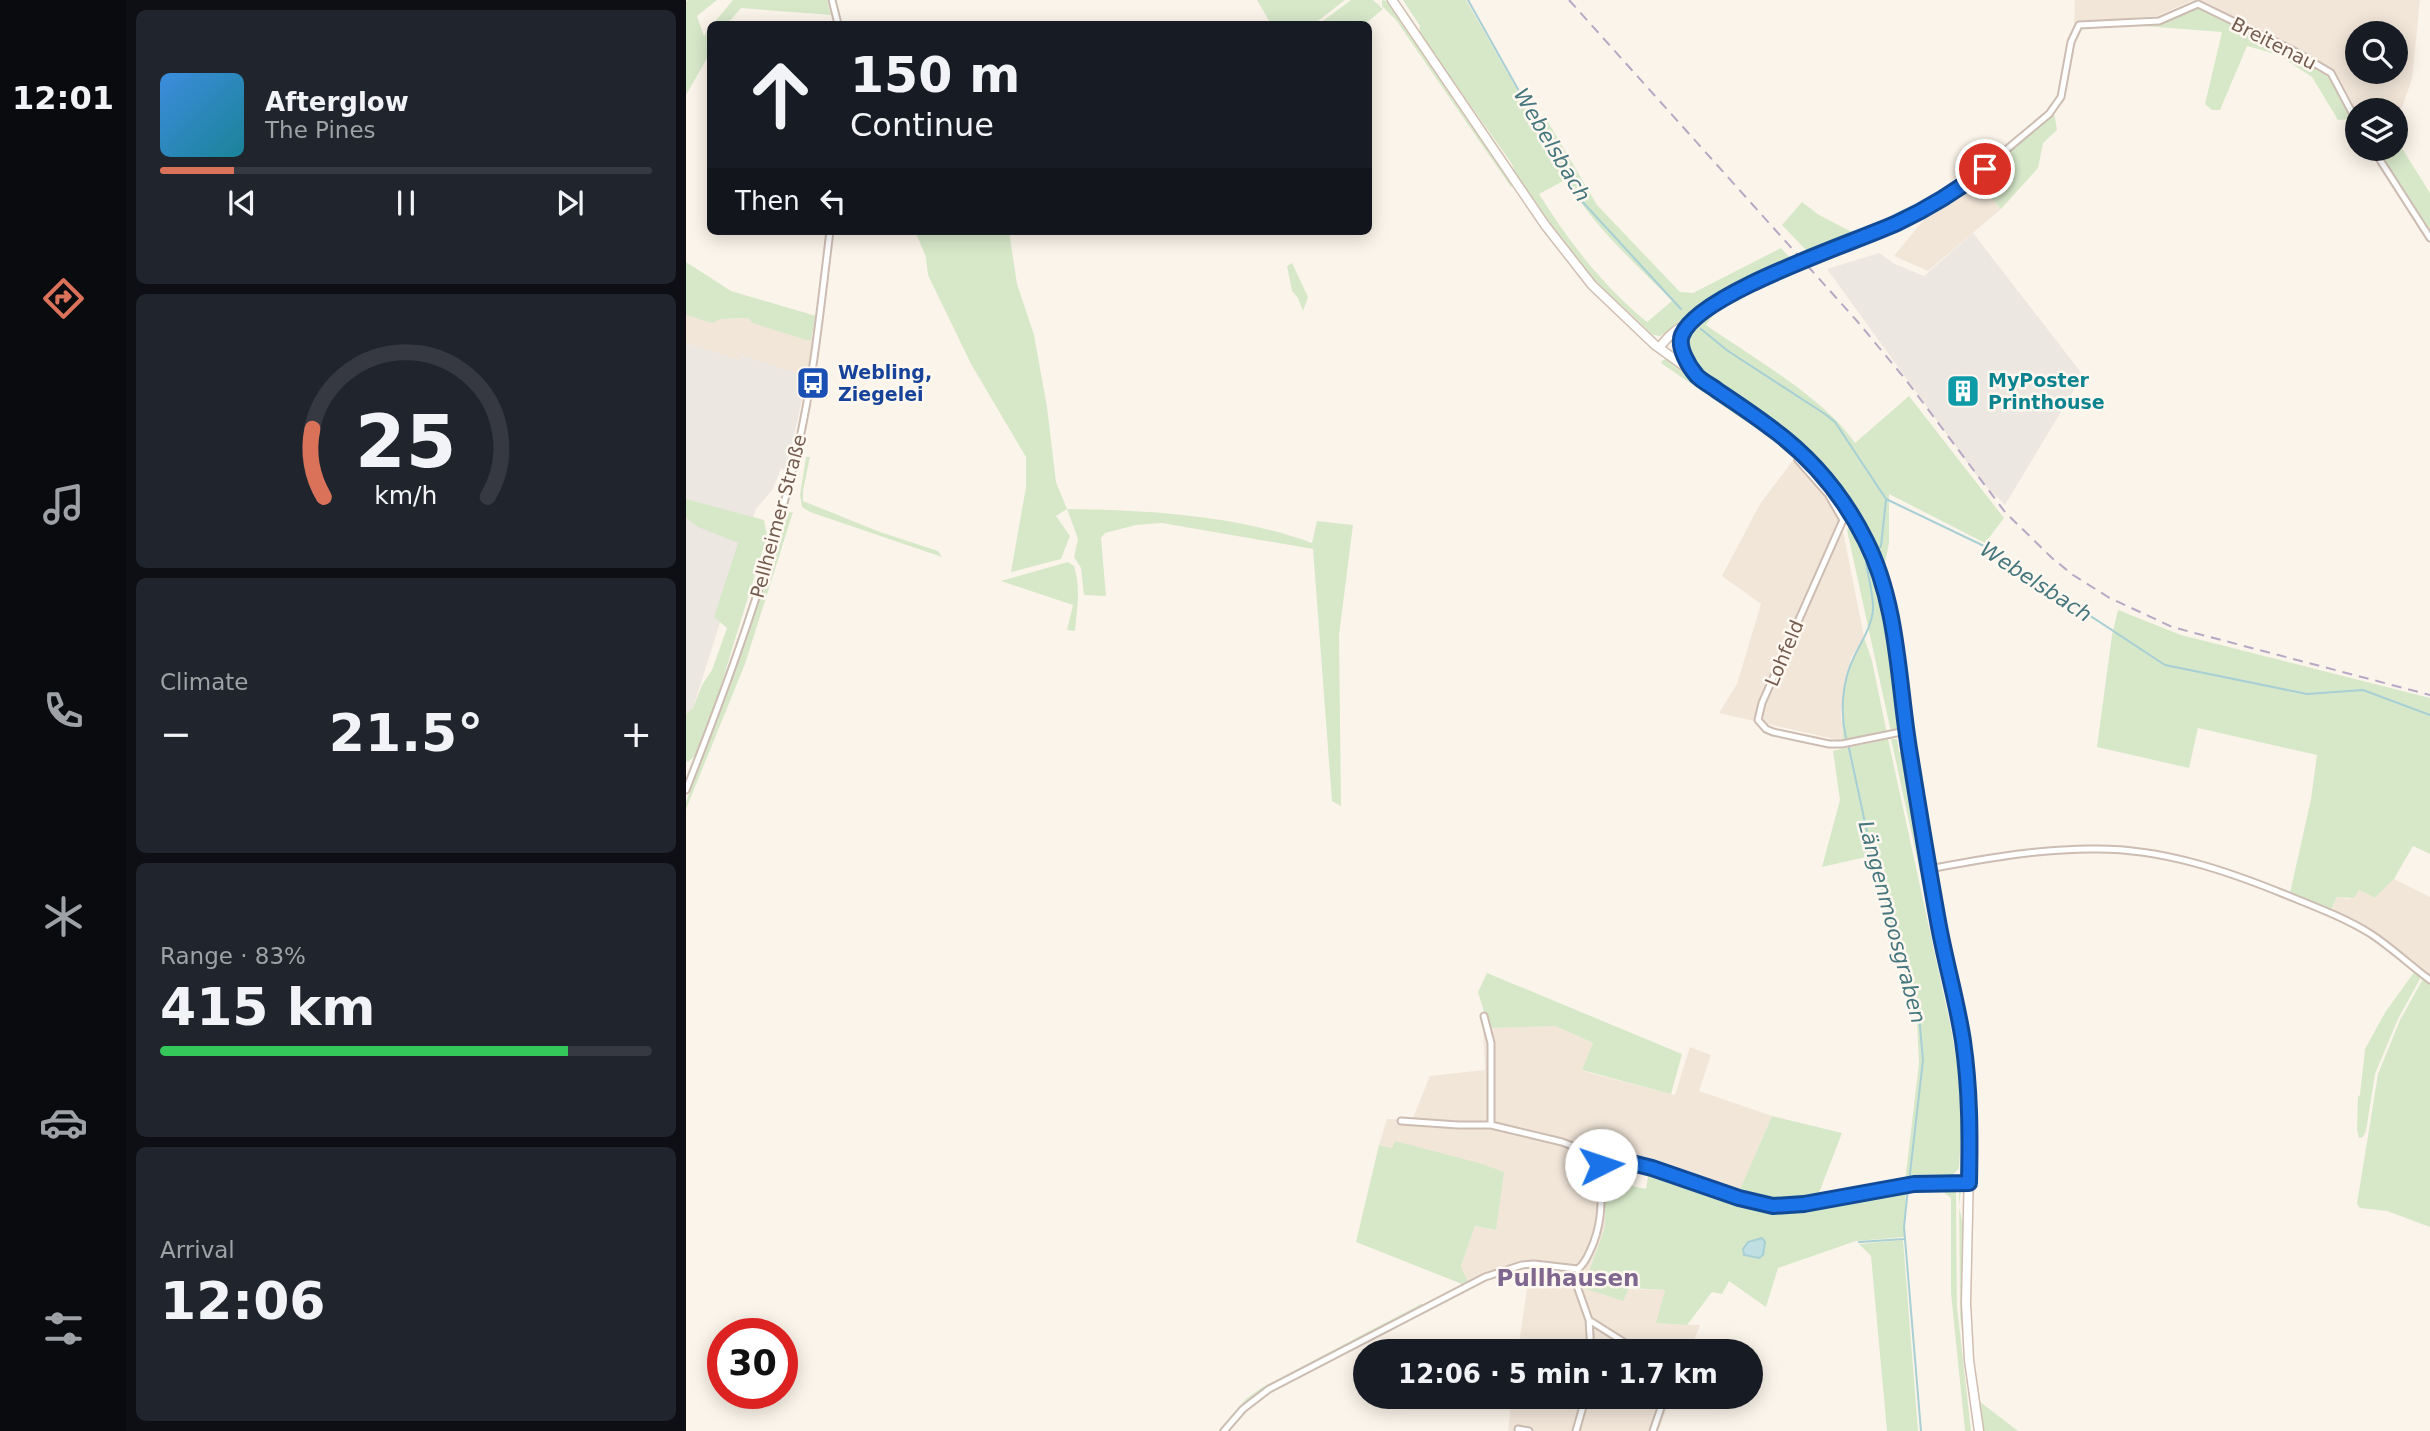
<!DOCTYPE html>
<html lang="en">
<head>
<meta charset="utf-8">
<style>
	body { margin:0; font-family:"DejaVu Sans",sans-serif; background:#20242c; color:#f1f3f6; height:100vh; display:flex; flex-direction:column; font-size:26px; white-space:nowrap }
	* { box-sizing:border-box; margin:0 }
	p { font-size:23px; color:#9ea1a6 }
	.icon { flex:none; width:38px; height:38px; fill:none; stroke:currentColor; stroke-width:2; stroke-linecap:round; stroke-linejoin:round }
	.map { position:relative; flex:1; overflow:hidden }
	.drawer { display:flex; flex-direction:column; gap:10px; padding:10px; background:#0d0f14; width:560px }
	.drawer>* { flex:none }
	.top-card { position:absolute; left:21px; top:21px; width:665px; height:214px; border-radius:10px; box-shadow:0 4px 18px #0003; background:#171b24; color:#f1f3f6; overflow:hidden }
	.buttons { position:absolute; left:1659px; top:21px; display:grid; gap:14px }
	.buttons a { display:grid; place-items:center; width:63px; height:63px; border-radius:50%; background:#171b24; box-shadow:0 4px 18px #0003; font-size:35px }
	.speed { position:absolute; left:21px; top:1318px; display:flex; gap:14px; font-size:35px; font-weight:700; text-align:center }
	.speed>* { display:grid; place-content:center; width:91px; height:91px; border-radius:50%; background:#171b24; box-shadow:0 4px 18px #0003; line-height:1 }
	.speed .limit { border:10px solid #d22; background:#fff; color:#111 }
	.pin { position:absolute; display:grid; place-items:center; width:60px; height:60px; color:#fff; margin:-30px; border:4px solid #fff; border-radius:50%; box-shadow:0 2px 7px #0007 }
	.me { position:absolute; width:77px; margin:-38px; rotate:86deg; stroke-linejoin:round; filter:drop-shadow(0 0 5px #0008) }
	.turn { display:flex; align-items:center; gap:24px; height:147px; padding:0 28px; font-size:32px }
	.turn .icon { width:91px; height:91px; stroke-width:2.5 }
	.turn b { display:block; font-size:49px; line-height:60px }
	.then { display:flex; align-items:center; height:66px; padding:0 28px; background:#0003; gap:14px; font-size:26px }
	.big { font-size:52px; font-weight:700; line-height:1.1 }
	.drawer .tile { flex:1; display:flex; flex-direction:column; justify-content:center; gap:10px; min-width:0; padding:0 24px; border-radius:10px; background:#20242c }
	.drawer .dial { align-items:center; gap:0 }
	.dial svg { height:182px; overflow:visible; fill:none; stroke:#363941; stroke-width:7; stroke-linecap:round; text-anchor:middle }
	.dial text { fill:#f1f3f6; stroke:none }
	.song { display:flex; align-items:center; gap:21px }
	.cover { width:84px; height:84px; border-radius:10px; background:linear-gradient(135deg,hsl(210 70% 55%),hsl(190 70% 35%)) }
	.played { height:7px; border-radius:4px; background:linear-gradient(90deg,#da725a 15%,#363941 15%) }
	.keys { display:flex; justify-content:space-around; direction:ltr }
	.heat { display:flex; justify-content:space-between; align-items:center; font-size:38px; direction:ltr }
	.charge { height:10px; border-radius:5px; background:linear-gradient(90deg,#34c759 83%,#363941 0) }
	.trip { position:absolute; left:667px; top:1339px; width:410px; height:70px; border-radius:35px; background:#171b24; box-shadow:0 4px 18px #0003; font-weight:700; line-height:70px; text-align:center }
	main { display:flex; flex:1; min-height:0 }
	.menu { display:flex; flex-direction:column; width:126px; justify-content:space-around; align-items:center; background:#090b0e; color:#9ea1a6 }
	.menu .icon { width:49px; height:49px }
	.menu .active { color:#da725a }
	.menu b { font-size:32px; color:#f1f3f6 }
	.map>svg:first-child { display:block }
	.residential { fill:#f2e6d9; fill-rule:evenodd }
	.industrial { fill:#ede7e2 }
	.green { fill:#d7e8c9; fill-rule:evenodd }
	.water { fill:#c0dfe3; stroke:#a7cfd4; stroke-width:2 }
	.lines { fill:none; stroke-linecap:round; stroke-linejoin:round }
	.stream { stroke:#a7cfd4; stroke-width:2 }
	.minor-casing { stroke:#ccbcb1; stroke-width:9 }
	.secondary-casing { stroke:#d1beb1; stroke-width:11 }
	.minor { stroke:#fff; stroke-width:5 }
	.secondary { stroke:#fff; stroke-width:8 }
	.rail { stroke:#b7a8c5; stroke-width:2; stroke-dasharray:10 7; stroke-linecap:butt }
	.route-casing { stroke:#114b97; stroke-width:18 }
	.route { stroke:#1a73e8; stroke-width:12 }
	.labels { text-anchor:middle; stroke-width:5; stroke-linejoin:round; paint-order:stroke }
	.street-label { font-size:19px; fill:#745b4f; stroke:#fef8f0 }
	.transit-label { font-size:19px; font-weight:bold; fill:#164399; stroke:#fef8f0; text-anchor:start }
	.culture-label { font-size:19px; font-weight:bold; fill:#0d838f; stroke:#fef8f0; text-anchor:start }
	.water-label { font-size:21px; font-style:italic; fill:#47777e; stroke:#fef8f0 }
	.quarter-label { font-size:23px; font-weight:bold; fill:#80678f; stroke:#fef8f0 }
</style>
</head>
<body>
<main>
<nav class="menu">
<b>12:01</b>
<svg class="icon active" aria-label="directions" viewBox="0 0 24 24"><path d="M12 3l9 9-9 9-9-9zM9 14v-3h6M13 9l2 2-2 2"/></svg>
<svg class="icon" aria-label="music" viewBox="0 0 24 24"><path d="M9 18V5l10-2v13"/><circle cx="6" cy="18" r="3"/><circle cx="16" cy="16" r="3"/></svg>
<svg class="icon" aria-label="phone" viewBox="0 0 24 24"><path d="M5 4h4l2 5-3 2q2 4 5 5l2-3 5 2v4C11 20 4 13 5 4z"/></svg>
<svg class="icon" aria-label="climate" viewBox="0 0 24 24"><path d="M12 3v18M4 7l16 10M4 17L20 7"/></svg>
<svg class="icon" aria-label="car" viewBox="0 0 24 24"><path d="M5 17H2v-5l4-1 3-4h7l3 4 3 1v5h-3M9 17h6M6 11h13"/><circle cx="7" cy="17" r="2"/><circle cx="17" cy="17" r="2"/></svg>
<svg class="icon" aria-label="filters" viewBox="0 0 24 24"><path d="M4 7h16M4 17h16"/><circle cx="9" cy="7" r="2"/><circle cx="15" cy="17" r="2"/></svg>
</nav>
<section class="drawer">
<div class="tile">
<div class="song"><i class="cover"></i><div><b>Afterglow</b><p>The Pines</p></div></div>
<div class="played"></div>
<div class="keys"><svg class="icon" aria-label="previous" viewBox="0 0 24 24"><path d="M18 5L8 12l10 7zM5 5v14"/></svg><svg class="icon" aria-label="pause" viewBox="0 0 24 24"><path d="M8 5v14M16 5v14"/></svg><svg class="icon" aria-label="next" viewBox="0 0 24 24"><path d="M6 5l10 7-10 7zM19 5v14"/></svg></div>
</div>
<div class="tile dial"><svg viewBox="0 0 100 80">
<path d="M14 69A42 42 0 1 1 86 69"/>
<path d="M14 69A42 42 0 0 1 9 39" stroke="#da725a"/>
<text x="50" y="56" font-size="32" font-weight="700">25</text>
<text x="50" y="72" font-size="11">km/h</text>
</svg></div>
<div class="tile"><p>Climate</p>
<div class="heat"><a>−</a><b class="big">21.5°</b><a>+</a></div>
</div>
<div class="tile"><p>Range · 83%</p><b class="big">415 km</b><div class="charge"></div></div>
<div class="tile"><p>Arrival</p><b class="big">12:06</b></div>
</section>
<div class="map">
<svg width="1744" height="1431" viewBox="0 0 1744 1431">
	<rect width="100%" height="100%" fill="#fbf4ea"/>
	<path class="residential" d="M1389,0H1734L1726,79L1710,124V110H1671V116L1645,68L1515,1H1505L1471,16L1388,23ZM1671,33H1710V72H1671Z
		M1292,183L1315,209L1242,271L1208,256L1235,223L1253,207Z
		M0,315L26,322L35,319L62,318L68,323L120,340L125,339L127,337L121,377L55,355L53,360L0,343Z
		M1108,459L1154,516L1178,637L1165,658L1155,711L1157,741L1033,713L1051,684L1075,604L1036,576L1074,504Z
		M1708,879L1744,897V980L1677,934L1643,916L1651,897L1664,899L1673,890L1689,898Z
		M869,1026L907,1043L897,1071L989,1095L1004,1047L1025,1055L1013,1091L1086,1116L1050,1199L963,1170L922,1161L919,1180V1227L897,1288L979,1290L971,1323L1014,1325L1004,1351H832L845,1260L782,1282L775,1266L789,1226L809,1230L709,1142L706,1148L693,1145L701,1119L726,1120L744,1076L799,1070L797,1028Z
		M826,1397H985L972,1431H822Z"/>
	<path class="industrial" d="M1287,233L1397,375L1319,505L1294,480L1141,269L1193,253L1209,264L1238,276Z
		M0,343L53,360L55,355L121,377L100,472L95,468L87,489L70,509L7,708L0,714Z"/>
	<path class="green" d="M2,0H31L11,16L18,36L24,28V53L0,95V2Z
		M47,0H141L145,15L55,8L41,24H27Z
		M571,0H659L628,24H585Z
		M665,0H687L697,9L679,24H633Z
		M696,0L701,1L827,185L825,187L710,20L696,6Z
		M717,0H780L853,128L862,122L911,205L994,292L1007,293L1095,248L1108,262L1063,281L1028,301L974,336L967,335L907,279L882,250L829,173L826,164L733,33L734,26ZM881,179C905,226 950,263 986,301L961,322C917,286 883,242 853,194Z
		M1512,6L1594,47L1644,78L1671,127V133L1661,119L1652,120L1626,77L1593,55L1561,46L1534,110H1526L1519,104L1536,32L1457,26L1477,22Z
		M1368,112L1371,130L1357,143L1352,168L1315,209L1292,183L1267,199V195Z
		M1710,139L1744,193V233L1691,149H1710Z
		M1116,202L1133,215L1170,234L1127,253L1119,249L1096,225Z
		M229,231H323L331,284L348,335L361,407L370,482L381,509C462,510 549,515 626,543L631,521L667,525L653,635L655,806L646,801L627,549L476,523L450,525L419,533L415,538L420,596L398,595L395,568L388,557L392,539L381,509L370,516L384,536L375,559L325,572L340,487V457L285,364L242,275L240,257Z
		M0,262L45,291L130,316L125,340H120L67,323L62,318L35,319L26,323L0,315Z
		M606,263L622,297L617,311L612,298L606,291L601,266Z
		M1034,306L1020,325C1066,357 1138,398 1169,443L1223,396L1318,518L1299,543L1203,494V543L1197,574C1177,522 1148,476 1105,439C1081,419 1018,383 1005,360C1002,355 1001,349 999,345C1007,327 1018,317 1034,306Z
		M979,359L1076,426L1105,449L1107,454L975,363L976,361Z
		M120,457H124L117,491V501L194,532L252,551L256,557L124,512L116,507L114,495Z
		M0,499L78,520L81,536L31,698L10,755L2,762L0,761V714L7,708L16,685L26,670L41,628L28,617L52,543L12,527L0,518Z
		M107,512L59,664L0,809V802L46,680L100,513Z
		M1165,522L1185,564L1200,616L1214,729L1205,732L1161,530Z
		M382,562L388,566C395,588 391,608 389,631L381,630L387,605L315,581Z
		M1432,610L1495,635L1744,698V854L1727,846L1708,879L1689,898L1673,890L1668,898L1651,897L1645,910L1604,893L1625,799L1631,755L1512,728L1503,768L1411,747L1426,635Z
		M1178,637L1186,661L1201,734L1157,741C1155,700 1157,673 1178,637Z
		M1202,739L1265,1028L1273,1076L1275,1128L1273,1168L1265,1177L1219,1182L1233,1063L1231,1021L1223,984L1184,856L1136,867L1154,800L1147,751Z
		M1205,739H1211L1213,752L1220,754L1237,871L1234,872Z
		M1236,876L1240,877L1275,1054L1280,1113L1279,1169L1274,1176C1295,1095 1254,958 1236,876Z
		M1729,971L1735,977L1712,1019L1689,1074L1680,1131L1677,1137L1673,1138L1671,1129L1672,1097L1674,1095L1679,1049L1700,1011Z
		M801,973L996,1054L985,1094L896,1070L907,1043L869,1026L803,1028L792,992Z
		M1737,979L1744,984V1227L1701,1211L1674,1208L1671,1204L1692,1074L1714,1020Z
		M1086,1116L1156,1133L1131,1198L1088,1200L1052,1194Z
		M709,1141L793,1163L818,1172L810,1230L789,1226L775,1266L782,1282L776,1284L670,1242L693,1145L706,1148Z
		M963,1170C1005,1184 1059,1210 1103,1208C1143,1206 1181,1190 1220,1189L1218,1237L1170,1241L1092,1268L1080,1307L1043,1281L1036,1294L1026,1292L1001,1325L970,1323L979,1290L943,1288L937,1301L897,1288L919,1227V1180L960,1189Z
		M1270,1185L1271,1306L1285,1431H1279L1265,1293V1198L1255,1190L1227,1191L1228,1186Z
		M1273,1189H1275L1273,1207L1277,1224V1302L1289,1431L1274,1316Z
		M1217,1240L1232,1431H1201L1185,1256L1173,1244Z
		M735,1304H738L580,1387L561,1401L535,1431H532L560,1399L575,1388Z
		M1293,1401L1332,1431H1296Z"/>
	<path class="water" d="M1076,1238L1079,1242L1077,1255L1073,1258L1058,1255L1057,1249L1062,1242Z"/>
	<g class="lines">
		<path class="stream" d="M782,0L893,198L995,309
			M1015,329L1042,351L1139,414L1149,422L1200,499L1298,546L1479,665L1621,694L1677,690L1744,715
			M1188,554L1195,546L1200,500
			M1160,738C1154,712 1156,681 1168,657C1175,642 1185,628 1187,611C1188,596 1182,577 1180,562L1184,558
			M1163,748L1184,846L1233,1016L1237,1060L1223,1182
			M1222,1188L1218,1227L1235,1431
			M1173,1242L1218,1239"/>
		<defs>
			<path id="minor" d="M146,0L152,24
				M1687,149L1744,238
				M1002,325L1046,293L1087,273L1174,240L1238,209L1272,190L1363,114L1375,97L1385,42L1393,25L1473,21L1512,4L1606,50L1645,73L1671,122
				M1117,455L1112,460L1142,494L1157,520L1076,703L1072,720L1080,729L1087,732L1143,744H1156L1220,731
				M0,790C44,678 85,565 112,447C128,376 135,303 144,231
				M1243,869C1298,859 1355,848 1412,849C1476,849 1539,870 1598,894C1627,906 1658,917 1685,934C1706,948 1724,965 1744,980
				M798,1016L805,1043V1125
				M715,1121L772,1125H805L876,1142L918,1158L922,1157L966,1168L1053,1198L1087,1206L1118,1204L1228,1184L1283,1183
				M903,1320L952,1351
				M905,1351L903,1320L891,1286L892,1269C898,1264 901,1258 904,1251C918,1222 915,1196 915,1165L918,1158
				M832,1429L843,1431
				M538,1431L557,1409L583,1389L799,1277L836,1265L848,1264L892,1269
				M890,1431L900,1396
				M967,1431L979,1396"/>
			<path id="secondary" d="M706,0L859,225L906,285L969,345L1087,430L1117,455L1161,508L1184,549L1200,600L1209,644L1223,750L1243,869L1276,1040L1284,1125L1280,1303L1283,1360L1293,1431
				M995,336L998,353L1009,372
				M973,348C981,338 989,328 1002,325"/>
		</defs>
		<use href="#minor" class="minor-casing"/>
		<use href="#secondary" class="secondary-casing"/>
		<use href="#minor" class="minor"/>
		<use href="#secondary" class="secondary"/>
		<path class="rail" d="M883,0L1171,321L1220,380L1319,512L1366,558L1387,575L1422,597L1486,627L1744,695"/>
	</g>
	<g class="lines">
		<defs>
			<path id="route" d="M915,1165L918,1158L922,1157L966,1168L1053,1198L1087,1206L1118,1204L1228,1184L1283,1183C1284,1135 1284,1089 1277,1041C1271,1001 1259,961 1252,921C1242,866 1233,811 1224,755C1212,685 1213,606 1180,541C1158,497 1125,457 1085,428C1068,415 1050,403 1032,391C1026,386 1017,382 1011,376C1003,367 991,347 996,335C1013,293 1167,243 1211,223C1243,208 1272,190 1299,169"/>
		</defs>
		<use href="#route" class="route-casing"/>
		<use href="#route" class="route"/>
	</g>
	<defs>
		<symbol id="bus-square" viewBox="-11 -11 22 22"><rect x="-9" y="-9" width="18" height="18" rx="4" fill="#1a4fb4" stroke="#fef8f0"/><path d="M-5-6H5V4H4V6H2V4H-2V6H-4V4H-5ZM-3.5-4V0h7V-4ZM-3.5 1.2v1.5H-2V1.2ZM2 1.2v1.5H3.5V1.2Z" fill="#fff"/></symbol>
		<symbol id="building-square" viewBox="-11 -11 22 22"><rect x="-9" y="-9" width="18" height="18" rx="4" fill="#0f9aa8" stroke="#fef8f0"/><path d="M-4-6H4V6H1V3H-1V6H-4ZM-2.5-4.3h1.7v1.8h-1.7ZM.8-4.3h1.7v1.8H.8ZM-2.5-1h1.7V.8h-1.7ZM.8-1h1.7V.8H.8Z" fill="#fff"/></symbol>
	</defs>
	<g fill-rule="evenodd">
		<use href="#bus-square" x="108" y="364" width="38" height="38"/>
		<use href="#building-square" x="1258" y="372" width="38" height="38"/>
	</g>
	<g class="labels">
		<g class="street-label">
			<text transform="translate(1588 43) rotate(27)" y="7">Breitenau</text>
			<text transform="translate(92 516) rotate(-75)" y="7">Pellheimer Straße</text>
			<text transform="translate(1098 653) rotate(-67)" y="7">Lohfeld</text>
		</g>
		<g class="transit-label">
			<text x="152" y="379">Webling,<tspan x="152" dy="22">Ziegelei</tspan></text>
		</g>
		<g class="culture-label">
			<text x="1302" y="387">MyPoster<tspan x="1302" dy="22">Printhouse</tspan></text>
		</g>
		<g class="water-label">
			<text transform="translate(866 145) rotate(59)" y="7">Webelsbach</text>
			<text transform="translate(1350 582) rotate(33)" y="7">Webelsbach</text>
			<text transform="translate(1206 922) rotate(75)" y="7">Längenmoosgraben</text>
		</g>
		<g class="quarter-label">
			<text x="882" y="1286">Pullhausen</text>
		</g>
	</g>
</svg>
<div class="buttons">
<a><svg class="icon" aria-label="search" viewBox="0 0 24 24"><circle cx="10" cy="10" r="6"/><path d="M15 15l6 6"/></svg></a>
<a><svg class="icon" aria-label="layers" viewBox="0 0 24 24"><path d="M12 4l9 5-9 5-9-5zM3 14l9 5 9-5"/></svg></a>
</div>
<div class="speed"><div class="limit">30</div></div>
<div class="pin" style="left:1299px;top:169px;background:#d93025"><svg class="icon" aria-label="arrive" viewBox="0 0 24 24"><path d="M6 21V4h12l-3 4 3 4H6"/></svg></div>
<svg class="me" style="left:915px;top:1165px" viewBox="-20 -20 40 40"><circle r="19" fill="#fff"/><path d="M0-13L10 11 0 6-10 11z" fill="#1a73e8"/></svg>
<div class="trip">12:06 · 5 min · 1.7 km</div>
<div class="top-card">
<div class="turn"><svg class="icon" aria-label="ahead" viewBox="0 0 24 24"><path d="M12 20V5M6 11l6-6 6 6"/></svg><div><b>150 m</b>Continue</div></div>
<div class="then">Then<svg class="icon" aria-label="left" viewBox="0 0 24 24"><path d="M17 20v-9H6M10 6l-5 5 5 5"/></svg></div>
</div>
</div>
</main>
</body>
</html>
